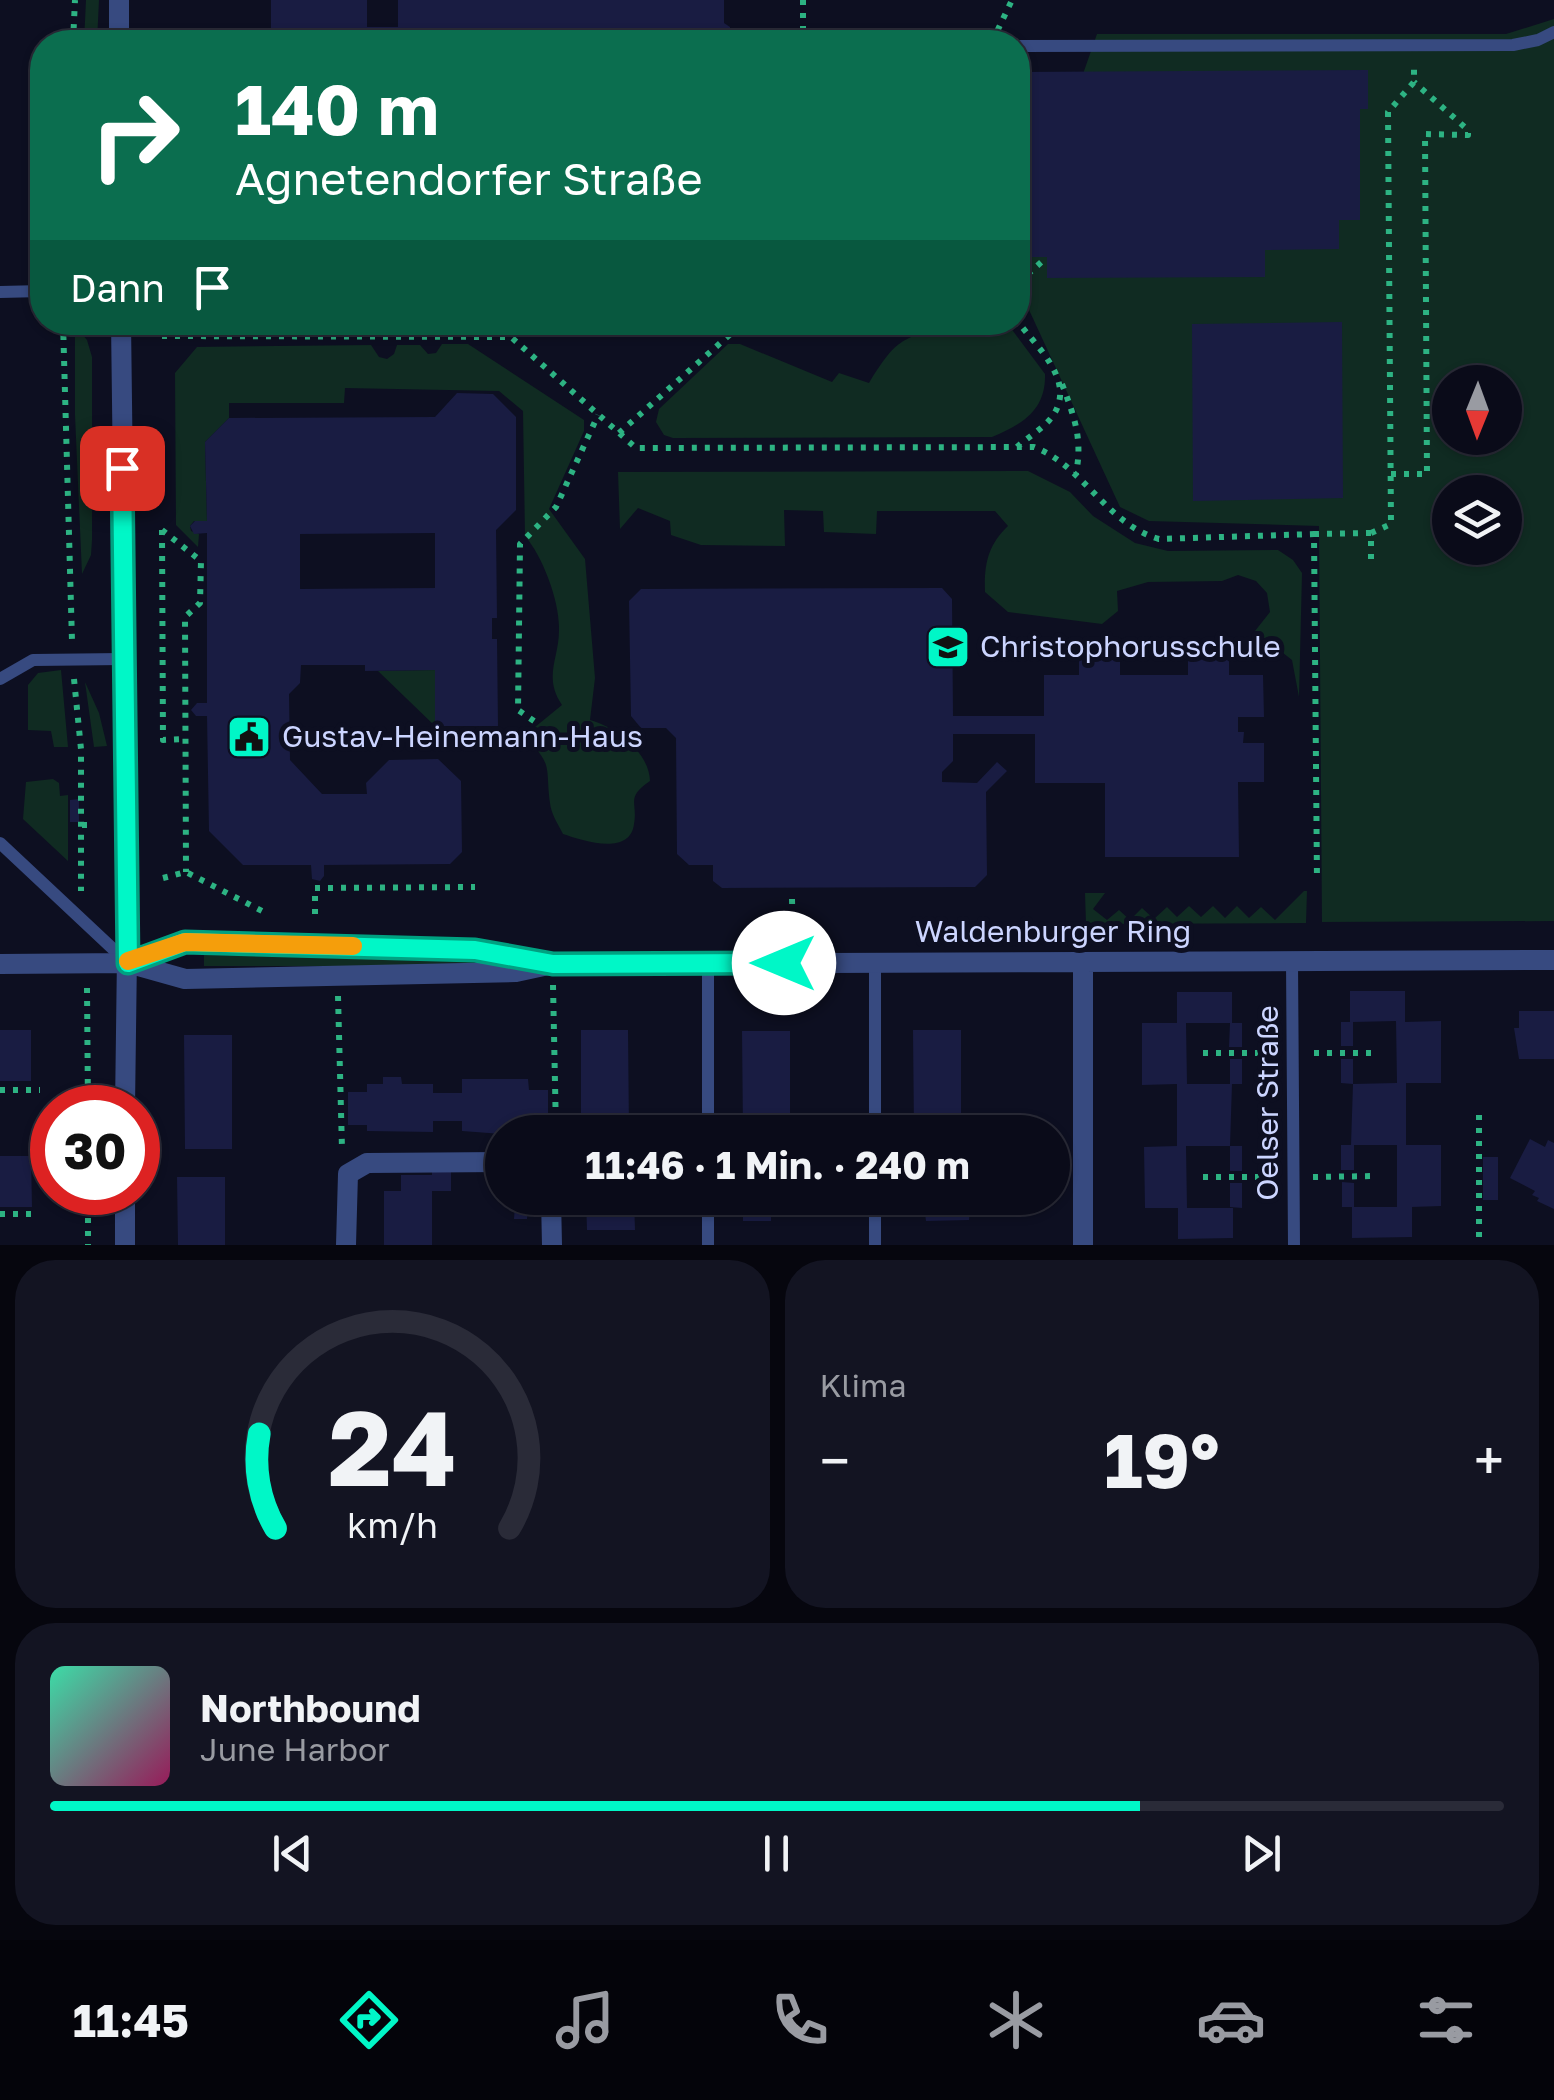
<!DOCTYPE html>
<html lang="de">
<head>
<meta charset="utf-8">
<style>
	body { margin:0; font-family:"Golos Text",sans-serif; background:#131422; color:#f1f3f6; height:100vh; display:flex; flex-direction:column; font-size:38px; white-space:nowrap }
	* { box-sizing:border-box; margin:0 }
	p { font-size:32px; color:#999ba2 }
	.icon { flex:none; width:55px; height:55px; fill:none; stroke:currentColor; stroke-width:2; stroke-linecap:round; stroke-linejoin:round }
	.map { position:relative; height:1245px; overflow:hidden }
	.panel { display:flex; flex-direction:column; gap:15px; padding:15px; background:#06060e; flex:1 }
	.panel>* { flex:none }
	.hud { position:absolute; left:30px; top:30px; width:1000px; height:305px; border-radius:40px; box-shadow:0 2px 8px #0004,0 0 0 2px #2a2b38; background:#0b6e4f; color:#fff; overflow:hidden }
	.needle { width:65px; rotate:181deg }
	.controls { position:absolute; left:1432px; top:365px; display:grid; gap:20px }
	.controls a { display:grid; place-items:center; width:90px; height:90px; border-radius:50%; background:#0a0b19; box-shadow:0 2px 8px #0004,0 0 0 2px #2a2b38; font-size:50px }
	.speed { position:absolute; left:30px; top:1085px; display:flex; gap:20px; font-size:50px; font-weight:700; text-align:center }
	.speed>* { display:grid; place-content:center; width:130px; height:130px; border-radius:50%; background:#0a0b19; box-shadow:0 2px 8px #0004,0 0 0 2px #2a2b38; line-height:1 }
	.speed .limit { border:15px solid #d22; background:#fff; color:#111 }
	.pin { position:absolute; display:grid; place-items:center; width:85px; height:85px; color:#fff; margin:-42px; border-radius:20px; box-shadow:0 5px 15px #0006 }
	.me { position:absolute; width:110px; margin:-55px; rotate:270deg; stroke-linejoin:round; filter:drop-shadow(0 0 8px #0008) }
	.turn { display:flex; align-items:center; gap:35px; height:210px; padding:0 40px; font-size:45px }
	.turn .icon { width:130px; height:130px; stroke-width:2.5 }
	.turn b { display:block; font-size:70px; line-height:85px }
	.then { display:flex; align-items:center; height:95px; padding:0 40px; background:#0003; gap:20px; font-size:38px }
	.big { font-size:75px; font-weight:700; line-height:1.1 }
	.panel .widget { flex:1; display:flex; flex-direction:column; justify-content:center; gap:15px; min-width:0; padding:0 35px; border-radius:40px; background:#131422 }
	.panel .dial { align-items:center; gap:0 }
	.dial svg { height:260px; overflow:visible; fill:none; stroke:#2a2b38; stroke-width:7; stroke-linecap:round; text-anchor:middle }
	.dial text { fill:#f1f3f6; stroke:none }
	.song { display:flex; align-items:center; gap:30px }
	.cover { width:120px; height:120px; border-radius:15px; background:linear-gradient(135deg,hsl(160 70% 55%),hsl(330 70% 35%)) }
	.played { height:10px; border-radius:5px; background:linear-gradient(90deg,#00f7c7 75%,#2a2b38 75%) }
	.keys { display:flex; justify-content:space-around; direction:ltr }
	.heat { display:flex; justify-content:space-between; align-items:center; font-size:55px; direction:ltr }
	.panel .tiles { flex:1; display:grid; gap:15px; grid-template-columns:1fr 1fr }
	.widget:last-child { grid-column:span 2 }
	.trip { position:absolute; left:485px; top:1115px; width:585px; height:100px; border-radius:50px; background:#0a0b19; box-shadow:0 2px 8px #0004,0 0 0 2px #2a2b38; font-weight:700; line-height:100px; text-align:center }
	.tabs { display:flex; height:160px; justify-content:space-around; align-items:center; background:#04040a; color:#999ba2 }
	.tabs .icon { width:70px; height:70px }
	.tabs .active { color:#00f7c7 }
	.tabs b { font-size:45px; color:#f1f3f6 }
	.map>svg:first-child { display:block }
	.green { fill:#102b22; fill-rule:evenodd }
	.building { fill:#191c42; fill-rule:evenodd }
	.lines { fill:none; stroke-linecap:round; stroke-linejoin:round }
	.path { stroke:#2db383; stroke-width:6; stroke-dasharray:5 8; stroke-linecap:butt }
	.service { stroke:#374a80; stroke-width:12 }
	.minor { stroke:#374a80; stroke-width:20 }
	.route-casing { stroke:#00a181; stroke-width:25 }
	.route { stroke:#00f7c7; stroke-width:18 }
	.slow { stroke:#f59e0b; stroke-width:18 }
	.labels { text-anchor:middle; stroke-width:10; stroke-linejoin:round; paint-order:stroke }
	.poi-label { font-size:30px; fill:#ccd5ff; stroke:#0d0f21; text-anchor:start }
	.street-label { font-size:30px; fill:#ccd5ff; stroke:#0d0f21 }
</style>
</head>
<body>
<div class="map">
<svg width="1554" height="1245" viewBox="0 0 1554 1245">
	<rect width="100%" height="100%" fill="#0d0f21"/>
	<path class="green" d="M86,0H99L97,42H84Z
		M1554,19V921L1322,922L1319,526L1149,521L1120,507L1018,286V259L1097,34H1506ZM1450,382H1505V438H1450ZM1450,492H1505V548H1450Z
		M949,323H1007L1045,374C1046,410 1023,424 992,437L673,438L664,435L656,422L659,409L728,344H740L832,382L839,373L869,383C897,338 899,341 949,323Z
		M75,326L87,340L92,357V540L91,555L82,574L75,415Z
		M442,344H468L584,420V431L549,509L585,559L595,678L590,720C617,728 649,752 650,781C625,798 638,802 634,824C630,857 581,840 563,834C558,824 551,814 550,803C545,765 554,766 524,736L562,705C543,677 559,659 559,630C560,602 543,557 525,536L523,411L499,391L345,388L344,403H229V418L205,442L207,521H194L190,526L191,531L199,534L198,547L176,525L175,373L197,347L371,345L379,357L387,359L394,354L397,345H420L428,354L436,353Z
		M1028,471L1070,492L1093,516L1135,543L1168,551L1278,550L1293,560L1302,573L1299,697L1292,660L1255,631L1270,612L1267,593L1256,581L1238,575L1222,581L1148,582L1117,591L1118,611L1102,624L1008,612L985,592C984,564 988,545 1008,526L995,511H877L876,534L824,532L823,511L784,510L785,546L701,545L671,535L670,521L638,508L620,529L618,472Z
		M61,670L68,747H54L51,731L28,730V685L38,673Z
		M435,670V726L378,671Z
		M85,682L99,713L107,746L94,747Z
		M53,779L59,783L60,796L68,795V861L23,819L26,782Z
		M1304,891H1307L1306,923L1086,924L1085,893H1105L1093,909L1107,920L1119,910L1130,920L1142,908L1154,919L1167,907L1177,917L1189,906L1201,917L1213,906L1225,918L1237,906L1249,918L1261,907L1275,920Z
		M204,955L483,960L493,963L477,966H204Z"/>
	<path class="building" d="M271,0H367V27H398V0H724V23L730,27L731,42H247V30L271,31Z
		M1368,70V109H1360V220H1339V249L1265,250V277L1047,278V257H1022L1018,72Z
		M1342,322L1343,498L1193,501L1192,324Z
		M457,393L493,394L516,417V510L496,530L497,618H492V639H497L498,726H435V670L365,671V665H301L300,683L289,694L290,760L322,794H367L366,783L389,760L438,759L461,781L462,852L450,864L324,865V876L320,881L312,879L311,865H243L209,831L207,716H196L191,710L197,703H207V533L194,534L190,526L195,521H207L205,442L229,418L435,417ZM435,533V588L300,589V534Z
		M942,588L952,599L953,716H1044V675H1079V657H1120V675H1188V657H1229V675H1263L1264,717H1238V732H1244L1243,743H1264V782H1238L1239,857H1105V783H1035V734H953V761L942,772V782L977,783L997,762L1007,771L986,792L987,875L975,887L722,888L713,881V865H689L677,854L676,738L666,728H641L631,716L629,601L641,589Z
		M79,799V822H70V800Z
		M1350,991H1405V1022L1441,1021V1083H1406V1145H1441V1206L1412,1207V1237L1352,1238V1207H1397V1145H1354V1170H1341V1145H1351L1353,1084L1341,1083V1059H1353V1084L1397,1083L1396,1021L1353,1022V1046H1341V1022H1350Z
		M1177,992H1232V1023H1186L1187,1084H1230V1059H1242V1084H1232L1230,1146H1242V1171H1230V1146H1186L1187,1208H1233V1238L1178,1239V1208H1145L1144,1147L1177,1146V1084L1142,1085V1023H1177Z
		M1519,1011H1554V1059H1519L1514,1028H1519Z
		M1230,1023H1242V1047H1229Z
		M0,1030H31V1081H0Z
		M581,1030H628L629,1132H581Z
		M913,1030H961V1132H914Z
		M742,1031H790V1132H743Z
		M184,1035H232V1149H185Z
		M383,1077H401L402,1084H433V1093H462V1079H528L529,1090H548V1121L529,1122V1132L502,1134L462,1131V1121H433V1132L367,1131V1125H348V1092H367V1084H383Z
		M1530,1139L1545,1147L1548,1140L1554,1143V1209L1537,1201L1539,1198L1532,1195L1535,1191L1510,1178Z
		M0,1156H31L32,1207H0Z
		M1483,1157H1498V1200H1483Z
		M432,1172H451V1191H432V1245H384V1191H401V1175H432Z
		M177,1177H225V1245H178Z
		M1342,1182L1354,1183V1207H1342Z
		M1230,1183H1242V1208L1230,1207Z
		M586,1198H634L635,1230H587Z
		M747,1198H795V1202H771V1221H743V1203L747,1202Z
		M923,1198H971L969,1220L926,1221Z
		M515,1205H528L527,1219H514Z"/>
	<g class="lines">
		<path class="path" d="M803,0V42
			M73,42L75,0
			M992,42L1012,0
			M1018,193H1022
			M1018,283L1047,257
			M63,322L72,641
			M162,336L511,337L636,448L1034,447C1084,466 1106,524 1159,539L1314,534L1317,881
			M1062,384C1074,416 1083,439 1076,473
			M619,433L744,322
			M1017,447C1028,437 1046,427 1054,414C1075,380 1037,347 1018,322
			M1391,474H1427L1425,134L1468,135V130L1414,82
			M162,530L201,561L200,603L185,617L186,872
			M162,530L163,740L186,739
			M1371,533L1391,524L1388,112L1414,82V62
			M1314,534L1371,533V560
			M74,679L81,749V891
			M534,721L518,710L520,544L556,507L598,415
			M82,825H94
			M163,878L186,872L268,914
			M792,899L793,942
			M315,914V888L475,887
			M553,985L556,1132
			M87,988L88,1108
			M338,996L342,1149
			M1203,1053H1272
			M1314,1053H1376
			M0,1090H40
			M1479,1115V1245
			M1203,1177H1276
			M1313,1177L1377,1176
			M88,1192V1245
			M0,1214H32"/>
		<path class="service" d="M1018,46L1513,45L1538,40L1554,32
			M0,292L42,291
			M0,679L33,660L123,659
			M0,843L128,963
			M1292,961L1294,1245
			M708,1132V963
			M875,1132V963
			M875,1198V1245
			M708,1245V1198"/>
		<path class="minor" d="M119,0V42
			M121,322L128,879L125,1108
			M128,963L185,942L475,950L546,962
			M0,964L128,963L185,979L516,972L553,964L1554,960
			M125,1192V1245
			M551,1198L552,1245
			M346,1245L348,1174L367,1163L502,1162
			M1083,1245V962"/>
	</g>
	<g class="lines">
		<defs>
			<path id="route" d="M122,468L128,963L185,942L475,950L553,964L784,963"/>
		</defs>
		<use href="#route" class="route-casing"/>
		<use href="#route" class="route"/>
		<path class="slow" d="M128,961L185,942L353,946"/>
	</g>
	<defs>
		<symbol id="school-square" viewBox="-11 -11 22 22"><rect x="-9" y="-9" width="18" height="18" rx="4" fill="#00f7c7" stroke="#0d0f21"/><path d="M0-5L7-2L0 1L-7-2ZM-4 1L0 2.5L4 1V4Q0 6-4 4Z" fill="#111"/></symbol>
		<symbol id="civic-square" viewBox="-11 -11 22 22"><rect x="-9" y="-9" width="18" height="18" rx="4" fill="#00f7c7" stroke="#0d0f21"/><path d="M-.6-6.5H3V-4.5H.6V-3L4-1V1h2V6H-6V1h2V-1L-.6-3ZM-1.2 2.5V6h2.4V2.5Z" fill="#111"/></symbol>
	</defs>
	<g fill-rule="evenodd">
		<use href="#school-square" x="923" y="622" width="50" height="50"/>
		<use href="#civic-square" x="224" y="712" width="50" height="50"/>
	</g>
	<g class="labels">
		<g class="poi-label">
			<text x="980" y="657">Christophorusschule</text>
			<text x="282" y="747">Gustav-Heinemann-Haus</text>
		</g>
		<g class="street-label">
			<text x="1053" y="942">Waldenburger Ring</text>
			<text transform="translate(1268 1103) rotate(-90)" y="10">Oelser Straße</text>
		</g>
	</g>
</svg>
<div class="controls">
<a><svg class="needle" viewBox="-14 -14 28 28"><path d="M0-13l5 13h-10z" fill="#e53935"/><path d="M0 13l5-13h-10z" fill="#999ba2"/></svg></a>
<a><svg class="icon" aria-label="layers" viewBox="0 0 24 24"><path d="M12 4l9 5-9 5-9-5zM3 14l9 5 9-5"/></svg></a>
</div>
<div class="speed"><div class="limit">30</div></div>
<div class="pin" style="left:122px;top:468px;background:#d93025"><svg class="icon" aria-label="arrive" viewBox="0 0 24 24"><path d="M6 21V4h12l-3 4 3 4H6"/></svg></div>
<svg class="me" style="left:784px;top:963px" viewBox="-20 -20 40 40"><circle r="19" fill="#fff"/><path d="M0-13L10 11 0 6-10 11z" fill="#00f7c7"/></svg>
<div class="trip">11:46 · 1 Min. · 240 m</div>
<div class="hud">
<div class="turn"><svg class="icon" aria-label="right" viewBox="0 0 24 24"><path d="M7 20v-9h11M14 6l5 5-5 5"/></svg><div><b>140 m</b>Agnetendorfer Straße</div></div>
<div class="then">Dann<svg class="icon" aria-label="arrive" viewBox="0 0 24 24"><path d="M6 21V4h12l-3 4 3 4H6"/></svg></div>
</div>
</div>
<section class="panel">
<div class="tiles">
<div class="widget dial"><svg viewBox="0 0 100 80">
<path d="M14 69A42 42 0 1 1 86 69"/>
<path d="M14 69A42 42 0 0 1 9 40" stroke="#00f7c7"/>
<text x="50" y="56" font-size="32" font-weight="700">24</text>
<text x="50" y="72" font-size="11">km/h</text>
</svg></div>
<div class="widget"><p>Klima</p>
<div class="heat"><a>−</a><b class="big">19°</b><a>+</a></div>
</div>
<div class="widget">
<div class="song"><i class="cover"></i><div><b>Northbound</b><p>June Harbor</p></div></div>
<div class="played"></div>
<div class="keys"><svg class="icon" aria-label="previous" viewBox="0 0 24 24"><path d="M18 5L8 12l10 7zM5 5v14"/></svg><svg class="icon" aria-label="pause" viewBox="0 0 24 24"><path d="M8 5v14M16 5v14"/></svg><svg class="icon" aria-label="next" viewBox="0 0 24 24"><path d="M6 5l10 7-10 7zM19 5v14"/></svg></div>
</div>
</div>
</section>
<nav class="tabs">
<b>11:45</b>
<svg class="icon active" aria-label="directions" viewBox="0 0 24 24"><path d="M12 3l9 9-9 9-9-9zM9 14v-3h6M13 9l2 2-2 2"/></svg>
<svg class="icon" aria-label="music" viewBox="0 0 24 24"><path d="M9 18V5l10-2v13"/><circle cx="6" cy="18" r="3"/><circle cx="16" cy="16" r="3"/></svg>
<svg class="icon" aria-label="phone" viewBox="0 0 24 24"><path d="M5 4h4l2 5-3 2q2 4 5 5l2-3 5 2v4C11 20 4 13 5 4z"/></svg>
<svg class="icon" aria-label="climate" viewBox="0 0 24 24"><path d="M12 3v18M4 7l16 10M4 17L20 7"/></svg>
<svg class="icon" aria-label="car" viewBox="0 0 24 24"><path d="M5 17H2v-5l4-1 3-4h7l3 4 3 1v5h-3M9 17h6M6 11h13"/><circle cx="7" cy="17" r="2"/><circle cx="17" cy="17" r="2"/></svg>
<svg class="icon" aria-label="filters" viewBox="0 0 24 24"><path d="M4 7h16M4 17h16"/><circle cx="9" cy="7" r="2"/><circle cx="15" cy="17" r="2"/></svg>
</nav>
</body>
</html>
